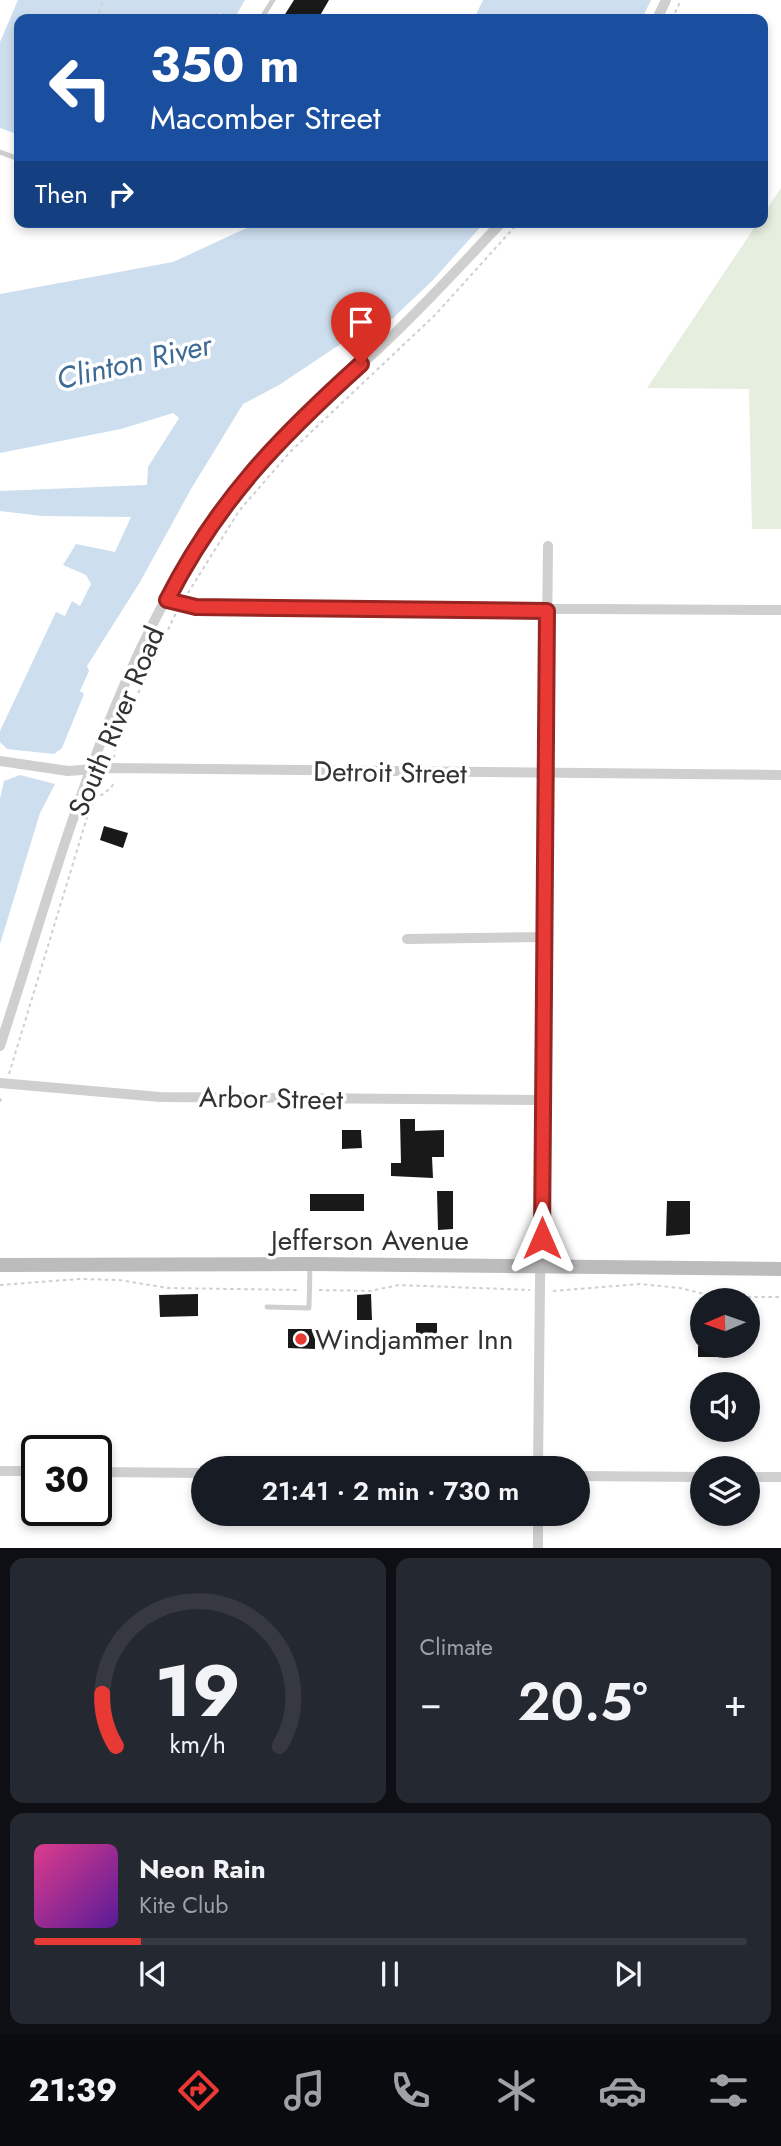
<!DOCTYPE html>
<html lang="en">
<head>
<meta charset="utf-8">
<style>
	body { margin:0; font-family:Jost,sans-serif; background:#242831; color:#f1f3f6; height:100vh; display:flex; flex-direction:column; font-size:26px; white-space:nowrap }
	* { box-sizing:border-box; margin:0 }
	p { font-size:23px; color:#9ea1a6 }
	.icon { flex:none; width:38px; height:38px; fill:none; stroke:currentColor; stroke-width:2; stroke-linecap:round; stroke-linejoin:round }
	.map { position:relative; height:1548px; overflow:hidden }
	.side { display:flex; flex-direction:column; gap:10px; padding:10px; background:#0d0f14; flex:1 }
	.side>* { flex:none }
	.top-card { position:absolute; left:14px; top:14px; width:754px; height:214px; border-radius:14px; box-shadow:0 4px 10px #0003; background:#1a4fa0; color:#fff; overflow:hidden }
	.needle { width:46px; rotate:268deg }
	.fabs { position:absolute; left:690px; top:1288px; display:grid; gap:14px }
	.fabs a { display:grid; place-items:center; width:70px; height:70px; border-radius:50%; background:#171b24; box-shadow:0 4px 10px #0003; font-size:35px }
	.speed { position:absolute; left:21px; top:1435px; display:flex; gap:14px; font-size:35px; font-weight:700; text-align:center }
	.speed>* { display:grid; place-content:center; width:91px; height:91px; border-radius:50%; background:#171b24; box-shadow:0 4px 10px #0003; line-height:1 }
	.speed .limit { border:4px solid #111; border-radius:10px; background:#fff; color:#111 }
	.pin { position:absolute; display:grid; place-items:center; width:60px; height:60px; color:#fff; margin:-72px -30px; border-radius:50% 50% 50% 0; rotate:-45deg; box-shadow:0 0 7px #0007 }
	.pin .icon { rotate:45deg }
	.me { position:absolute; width:77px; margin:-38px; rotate:0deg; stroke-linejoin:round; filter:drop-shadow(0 0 5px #0008) }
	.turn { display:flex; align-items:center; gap:24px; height:147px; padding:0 21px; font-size:32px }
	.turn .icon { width:91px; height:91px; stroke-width:2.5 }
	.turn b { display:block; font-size:49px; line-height:60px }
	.then { display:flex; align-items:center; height:66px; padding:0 21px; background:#0003; gap:14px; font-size:26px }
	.big { font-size:52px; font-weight:600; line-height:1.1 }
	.side .widget { flex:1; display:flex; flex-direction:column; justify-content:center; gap:10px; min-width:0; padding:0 24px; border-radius:14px; background:#242831 }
	.side .dial { align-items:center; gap:0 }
	.dial svg { height:182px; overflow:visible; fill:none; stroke:#363941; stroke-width:7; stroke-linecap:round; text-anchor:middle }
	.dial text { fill:#f1f3f6; stroke:none }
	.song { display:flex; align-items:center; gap:21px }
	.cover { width:84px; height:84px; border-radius:10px; background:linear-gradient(135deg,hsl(330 70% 55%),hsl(270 70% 35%)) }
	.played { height:7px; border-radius:4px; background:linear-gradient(90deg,#e83935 15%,#363941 15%) }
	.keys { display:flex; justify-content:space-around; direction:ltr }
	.heat { display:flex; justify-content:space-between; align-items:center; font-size:38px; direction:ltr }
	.side .tiles { flex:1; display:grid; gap:10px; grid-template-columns:1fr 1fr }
	.widget:last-child { grid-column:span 2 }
	.trip { position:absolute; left:191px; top:1456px; width:399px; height:70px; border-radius:35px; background:#171b24; box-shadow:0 4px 10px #0003; font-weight:600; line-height:70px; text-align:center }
	.dock { display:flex; height:112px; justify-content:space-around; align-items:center; background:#090b0e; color:#9ea1a6 }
	.dock .icon { width:49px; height:49px }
	.dock .current { color:#e83935 }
	.dock b { font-size:32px; color:#f1f3f6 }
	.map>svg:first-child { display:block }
	.green { fill:#e6eee0 }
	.water { fill:#cddeee }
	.building { fill:#191919 }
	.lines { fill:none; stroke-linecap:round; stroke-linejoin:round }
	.path { stroke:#cfcfcf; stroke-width:2; stroke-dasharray:3.5 3.5; stroke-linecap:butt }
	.lane { stroke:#cfcfcf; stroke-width:5 }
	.street { stroke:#cfcfcf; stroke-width:10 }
	.secondary { stroke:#bcbcbc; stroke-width:14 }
	.route-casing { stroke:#972522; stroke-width:18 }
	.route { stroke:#e83935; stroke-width:12 }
	.poi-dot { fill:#e83935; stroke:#fff; stroke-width:2.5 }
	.labels { text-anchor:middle; stroke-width:7; stroke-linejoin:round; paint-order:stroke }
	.street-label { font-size:28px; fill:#323232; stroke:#fff }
	.poi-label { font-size:28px; fill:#323232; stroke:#fff; text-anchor:start }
	.water-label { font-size:30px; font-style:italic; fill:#3d6b96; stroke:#fff }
</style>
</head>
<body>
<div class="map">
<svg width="781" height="1548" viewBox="0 0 781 1548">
	<rect width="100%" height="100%" fill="#fff"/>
	<path class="green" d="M781,188V529H752L749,389L647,388L758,222H763V215Z"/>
	<path class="water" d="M18,0H245L234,19L219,13L215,19H19V135L0,128V42Z
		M483,0H651L642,19H474Z
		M260,222H485L433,280L392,319L372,323L279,385L243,404L191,489L140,582L87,666L89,671L80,691L84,694L62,748L54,754L7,749L0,742V731L56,612L65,616L72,601L80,606L91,584L86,575L63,565L76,544L115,552L131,517L42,516L0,511V491L147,485L148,467L179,418L173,413L121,429L0,453V294L173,262Z
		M20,775L55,784L40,813L0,944V799L4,781Z"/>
	<path class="building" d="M294,0H329L318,19H282Z
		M104,826L128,833L123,848L100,840Z
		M400,1119H415V1131L444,1130V1157H432L433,1178L391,1176V1163H401Z
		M342,1130H361L362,1148L342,1149Z
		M437,1191H453V1229L438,1230Z
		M310,1194H364V1211H310Z
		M667,1201H690V1234L666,1236Z
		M198,1294V1316L160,1317L159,1295Z
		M371,1294L372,1320H357V1295Z
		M416,1323H437V1350H416Z
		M288,1329H315V1349L288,1348Z
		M698,1346H726V1357H698Z"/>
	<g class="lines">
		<path class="path" d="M96,19L104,0
			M672,19L681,0
			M188,593L239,511L290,452L435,315L519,222
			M114,758L116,740L176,613
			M91,806C97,794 110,793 115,781
			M9,1074L89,811
			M0,1102L2,1096
			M0,1285L79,1279L119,1280L168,1288L300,1290
			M319,1290L370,1291L399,1285L530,1290
			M553,1291L640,1284L680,1288L716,1297H781"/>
		<path class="lane" d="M261,19L273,0
			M0,152L19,159
			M267,1307L309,1308L310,1267"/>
		<path class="street" d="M657,19L666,0
			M167,600L196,607L781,610
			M0,761L68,771L109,768L781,775
			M407,939L543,937
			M0,1046C62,856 117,638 243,480C282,432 330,393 376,351C420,311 460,266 502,222
			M0,1083L160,1097L543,1100
			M538,1468L548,546
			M0,1471H37
			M96,1472L203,1473
			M578,1476L702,1477
			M747,1477H781
			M538,1514V1548"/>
		<path class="secondary" d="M0,1265L310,1264L781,1269"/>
	</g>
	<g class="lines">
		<defs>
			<path id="route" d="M361,364C279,438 218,500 167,600L196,607L547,611L542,1238"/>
		</defs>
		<use href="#route" class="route-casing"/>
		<use href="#route" class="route"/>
	</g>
	<circle class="poi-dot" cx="301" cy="1339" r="7"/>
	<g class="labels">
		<g class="street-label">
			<text transform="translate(116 721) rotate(-67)" y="10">South River Road</text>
			<text transform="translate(390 772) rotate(1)" y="10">Detroit Street</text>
			<text transform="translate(271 1098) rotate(1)" y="10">Arbor Street</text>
			<text x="370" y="1250">Jefferson Avenue</text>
		</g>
		<g class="poi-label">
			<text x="315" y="1349">Windjammer Inn</text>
		</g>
		<g class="water-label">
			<text transform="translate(134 362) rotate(-13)" y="10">Clinton River</text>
		</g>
	</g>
</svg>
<div class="fabs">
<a><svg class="needle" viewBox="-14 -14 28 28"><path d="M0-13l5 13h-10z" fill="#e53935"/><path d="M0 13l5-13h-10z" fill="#9ea1a6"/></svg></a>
<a><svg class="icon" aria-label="sound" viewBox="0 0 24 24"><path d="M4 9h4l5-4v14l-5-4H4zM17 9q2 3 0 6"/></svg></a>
<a><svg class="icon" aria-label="layers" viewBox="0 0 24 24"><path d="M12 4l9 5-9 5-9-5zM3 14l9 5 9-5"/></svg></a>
</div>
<div class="speed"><div class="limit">30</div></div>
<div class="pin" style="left:361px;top:364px;background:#d93025"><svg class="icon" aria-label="arrive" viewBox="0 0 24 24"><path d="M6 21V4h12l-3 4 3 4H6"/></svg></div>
<svg class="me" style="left:542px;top:1238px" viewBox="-20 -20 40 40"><path d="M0-17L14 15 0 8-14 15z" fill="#e83935" stroke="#fff" stroke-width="4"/></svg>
<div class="trip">21:41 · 2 min · 730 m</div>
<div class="top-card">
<div class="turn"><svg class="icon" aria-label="left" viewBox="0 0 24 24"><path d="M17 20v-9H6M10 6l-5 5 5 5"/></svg><div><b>350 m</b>Macomber Street</div></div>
<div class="then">Then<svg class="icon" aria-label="right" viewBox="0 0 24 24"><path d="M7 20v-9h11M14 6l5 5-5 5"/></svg></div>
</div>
</div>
<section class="side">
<div class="tiles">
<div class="widget dial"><svg viewBox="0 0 100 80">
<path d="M14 69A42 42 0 1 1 86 69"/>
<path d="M14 69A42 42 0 0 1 8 46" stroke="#e83935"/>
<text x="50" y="56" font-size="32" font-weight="700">19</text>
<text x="50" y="72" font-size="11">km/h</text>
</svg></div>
<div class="widget"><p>Climate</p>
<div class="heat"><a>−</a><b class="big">20.5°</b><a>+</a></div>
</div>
<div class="widget">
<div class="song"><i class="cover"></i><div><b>Neon Rain</b><p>Kite Club</p></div></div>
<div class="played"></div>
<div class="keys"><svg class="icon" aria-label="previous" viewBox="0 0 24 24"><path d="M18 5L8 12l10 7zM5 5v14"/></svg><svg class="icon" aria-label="pause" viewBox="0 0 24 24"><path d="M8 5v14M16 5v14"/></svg><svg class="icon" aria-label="next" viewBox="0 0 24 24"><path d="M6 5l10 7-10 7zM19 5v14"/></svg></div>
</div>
</div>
</section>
<nav class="dock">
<b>21:39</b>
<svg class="icon current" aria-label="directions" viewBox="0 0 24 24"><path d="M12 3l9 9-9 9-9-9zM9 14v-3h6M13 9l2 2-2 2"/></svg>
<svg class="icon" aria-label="music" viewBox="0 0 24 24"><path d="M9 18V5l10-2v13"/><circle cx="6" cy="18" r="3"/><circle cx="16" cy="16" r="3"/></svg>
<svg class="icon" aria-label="phone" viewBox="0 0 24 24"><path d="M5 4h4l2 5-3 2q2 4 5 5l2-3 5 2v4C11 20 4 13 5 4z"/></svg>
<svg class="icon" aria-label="climate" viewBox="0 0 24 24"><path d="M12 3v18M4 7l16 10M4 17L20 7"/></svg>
<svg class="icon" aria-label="car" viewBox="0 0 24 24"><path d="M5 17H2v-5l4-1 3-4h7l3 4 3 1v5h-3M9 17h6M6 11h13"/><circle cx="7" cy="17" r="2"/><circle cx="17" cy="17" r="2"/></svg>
<svg class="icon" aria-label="filters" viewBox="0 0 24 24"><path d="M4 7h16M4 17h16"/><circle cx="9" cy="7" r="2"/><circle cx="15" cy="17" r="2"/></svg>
</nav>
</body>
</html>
